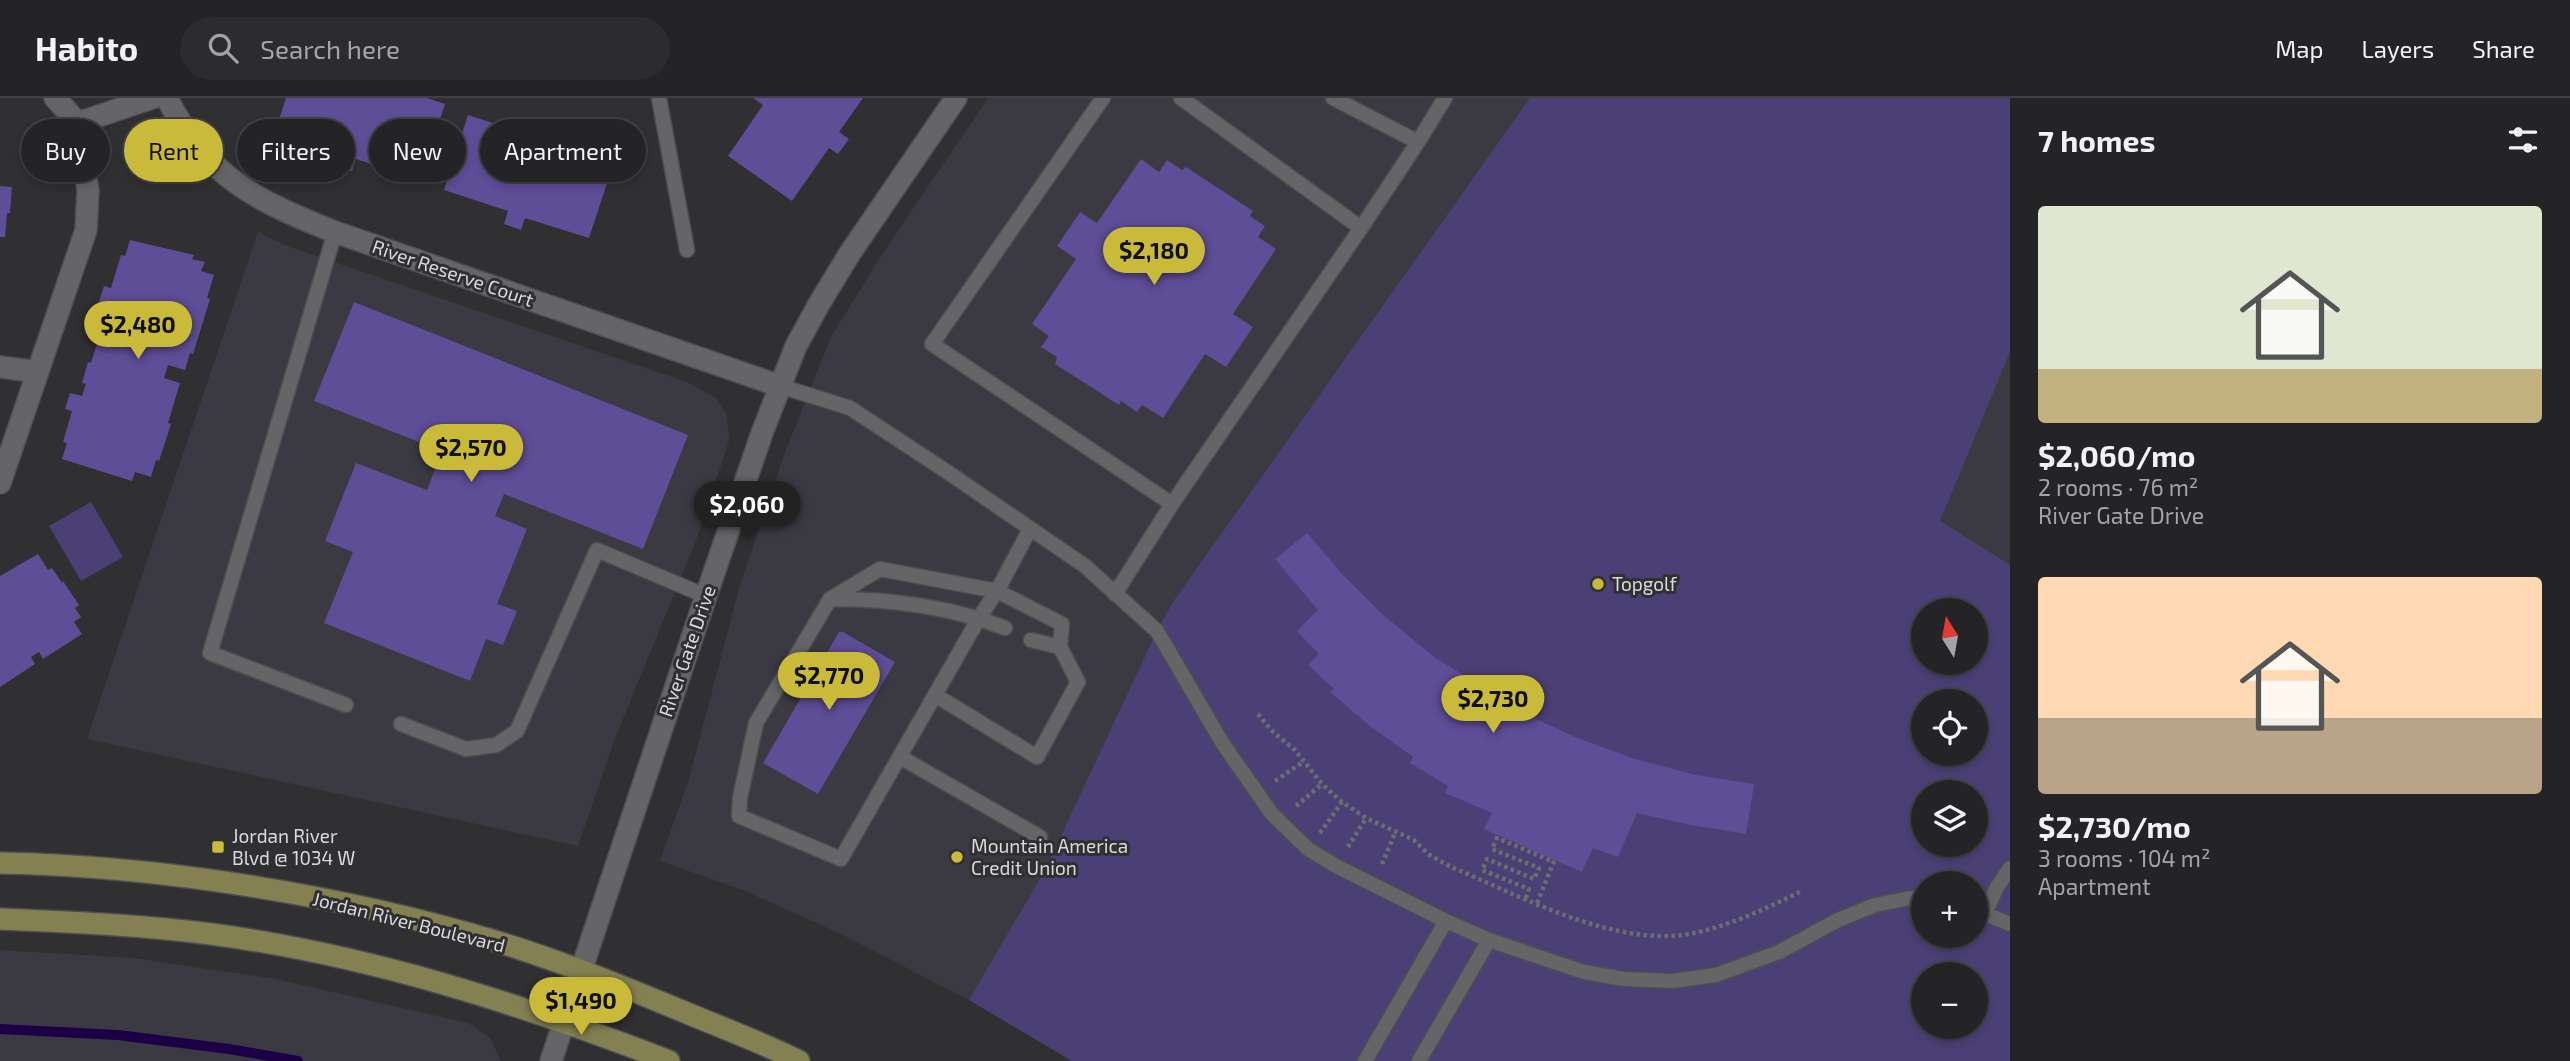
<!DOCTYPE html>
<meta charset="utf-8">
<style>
:root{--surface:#242426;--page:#2c2c2e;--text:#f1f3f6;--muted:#a3a4a7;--line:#414143;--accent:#caba3a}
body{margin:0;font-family:"Exo 2",sans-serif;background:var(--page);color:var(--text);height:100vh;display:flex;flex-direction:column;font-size:26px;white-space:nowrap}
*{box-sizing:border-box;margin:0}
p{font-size:23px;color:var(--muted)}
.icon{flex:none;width:38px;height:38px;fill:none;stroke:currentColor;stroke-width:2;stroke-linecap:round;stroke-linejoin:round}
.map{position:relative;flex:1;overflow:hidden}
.sheet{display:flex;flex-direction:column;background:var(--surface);width:560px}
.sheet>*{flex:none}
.hud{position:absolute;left:21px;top:21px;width:665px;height:63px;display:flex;gap:14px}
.needle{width:46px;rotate:349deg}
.tools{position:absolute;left:1911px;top:500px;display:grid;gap:14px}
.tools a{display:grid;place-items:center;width:77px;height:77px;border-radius:50%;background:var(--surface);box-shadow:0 4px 10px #0003,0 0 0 2px var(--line);font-size:35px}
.price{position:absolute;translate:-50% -60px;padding:0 16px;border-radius:24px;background:var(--accent);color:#111;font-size:23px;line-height:46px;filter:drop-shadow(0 2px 4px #0008)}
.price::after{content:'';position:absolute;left:50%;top:42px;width:21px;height:16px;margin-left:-10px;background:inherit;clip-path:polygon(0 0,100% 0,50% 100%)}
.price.selected{background:#222;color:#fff}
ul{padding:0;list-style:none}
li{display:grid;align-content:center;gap:14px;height:371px;padding:0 28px}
li span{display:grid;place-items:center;height:217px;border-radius:7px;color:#555}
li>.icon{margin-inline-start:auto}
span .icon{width:126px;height:126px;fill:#fffc;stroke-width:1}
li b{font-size:30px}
h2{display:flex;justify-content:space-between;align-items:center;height:84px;padding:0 28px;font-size:30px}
.chip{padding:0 24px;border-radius:32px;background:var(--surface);box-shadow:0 4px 10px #0003,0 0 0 2px var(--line);font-size:24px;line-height:63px}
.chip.selected{background:var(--accent);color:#111}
header{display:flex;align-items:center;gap:42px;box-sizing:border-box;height:98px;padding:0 35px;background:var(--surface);border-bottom:2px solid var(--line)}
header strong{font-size:33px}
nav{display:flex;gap:38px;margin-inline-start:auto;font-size:24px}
.search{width:490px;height:63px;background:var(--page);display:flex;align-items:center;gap:18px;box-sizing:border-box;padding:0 24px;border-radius:38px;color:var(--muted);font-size:26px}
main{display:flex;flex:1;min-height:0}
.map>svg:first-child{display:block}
.built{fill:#3b3a42;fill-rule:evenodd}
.green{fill:#4b4075;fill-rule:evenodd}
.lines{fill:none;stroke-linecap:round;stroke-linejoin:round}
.stream{stroke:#1c0046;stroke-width:10}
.building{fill:#5e4d97}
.lane-casing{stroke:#4e4e50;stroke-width:17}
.street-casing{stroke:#4e4e50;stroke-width:24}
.secondary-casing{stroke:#4e4e50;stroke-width:24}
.primary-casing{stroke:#4e4e50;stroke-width:24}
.path{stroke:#6d6d70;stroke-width:4.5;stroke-dasharray:3.5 3.5;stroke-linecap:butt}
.lane{stroke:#656467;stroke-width:14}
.street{stroke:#656467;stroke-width:21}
.secondary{stroke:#656467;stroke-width:21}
.primary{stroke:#858052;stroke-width:21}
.poi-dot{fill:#caba3a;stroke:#303033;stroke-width:2.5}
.labels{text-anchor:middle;stroke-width:6;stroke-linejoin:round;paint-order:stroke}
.street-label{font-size:19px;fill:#dadadc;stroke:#303033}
.poi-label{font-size:19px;fill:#dadadc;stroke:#303033;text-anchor:start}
</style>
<header>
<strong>Habito</strong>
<div class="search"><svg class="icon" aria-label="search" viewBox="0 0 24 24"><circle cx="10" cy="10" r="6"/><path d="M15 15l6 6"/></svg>Search here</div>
<nav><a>Map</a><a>Layers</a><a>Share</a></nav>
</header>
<main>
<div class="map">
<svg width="2010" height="963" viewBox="0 0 2010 963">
<rect width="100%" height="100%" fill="#303033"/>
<path class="built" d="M988 0H2010V963H1072L969 902 841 836 743 792 660 763 689 681 740 487 784 357 831 239 881 158ZM1923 513H1976V565H1923ZM1923 604H1976V656H1923ZM1923 695H1976V747H1923ZM1923 786H1976V838H1923ZM1923 877H1976V929H1923Z
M258 134 287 148 687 284 716 300 727 317 729 343 695 445 614 643 578 748 87 641Z
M0 852 133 860 276 881 468 925 490 940 501 963H0Z"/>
<path class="green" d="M1530 0H2010V254L1940 423 2010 467V963H1072L969 902 1044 774 1157 533 1173 504ZM1923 513H1976V565H1923ZM1923 604H1976V656H1923ZM1923 695H1976V747H1923ZM1923 786H1976V838H1923ZM1923 877H1976V929H1923Z
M91 404 123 459 81 483 49 428Z"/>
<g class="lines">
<path class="stream" d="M0 931 118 937 229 951 298 963"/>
</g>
<path class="building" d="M286 0H427L445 6 420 82 356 61 352 73 335 68 339 54 275 34Z
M753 0H863L839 34 849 41 838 56 829 50 792 103 728 58 763 7Z
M468 17 533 38 536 27 555 33 551 44 614 64 589 140 525 120 521 132 504 126 508 113 444 92Z
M1141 61 1159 74 1167 62 1182 72 1186 69 1253 113 1250 118 1265 128 1258 139 1276 151 1233 216 1253 229 1226 269 1205 256 1163 320 1142 307 1137 314 1121 303 1119 307 1055 266 1057 259 1041 249 1049 238 1032 226 1076 161 1057 148 1080 114 1097 125Z
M0 88 12 89 10 115H7L5 139H0Z
M130 142 194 157 192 161 205 164 201 173 214 177 207 200 210 201 193 256 190 255 185 272 168 267 164 280 180 285 168 325 171 326 159 363 156 362 151 379 135 374 132 383 62 361 67 345 63 344 72 313 65 311 70 295 82 298 86 286 82 285 88 264 91 265 99 239 97 238 103 217 107 218 110 208 99 204 104 188 111 190 121 157 125 158Z
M354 204 688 337 643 451 504 396 495 418 527 431 497 506 517 513 503 547 486 541 470 583 324 525 353 454 325 443 356 365 427 392 442 353 314 303Z
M1307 435 1343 477 1382 516 1434 559 1532 619 1575 639 1635 661 1696 677 1754 686 1746 736 1691 727 1637 715 1618 759 1593 750 1582 774 1484 731 1492 715 1445 695 1448 688 1410 665 1413 659 1370 628 1330 594 1334 591 1308 567 1319 556 1297 533 1318 512 1275 461Z
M38 456 48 472 52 470 62 485 63 483 79 507 75 510 81 519 74 524 82 536 43 561 39 554 31 559 35 566 0 589V478Z
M839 534H843L895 564 818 696 763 665Z"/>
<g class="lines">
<g class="lane-casing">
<path id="lane" d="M659 0 687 152
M1103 0 932 246 1172 406 1115 496
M1181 0 1361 130 1418 44 1333 0
M1418 44 1445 0
M335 134 210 555 346 607
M780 288 850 310 949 375 1085 468 1157 533 1223 646 1272 716 1308 751 1336 768 1446 823 1489 842 1584 874 1624 881 1672 883 1716 877 1779 854 1838 822 1875 807 1910 800H1923
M1172 406 1361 130
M832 501C889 501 951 509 1005 530
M1031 542 1060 549
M935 597 1037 659 1078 584 1060 549 1062 526 997 493 880 471 830 501 756 625 740 700 739 718 841 761 979 520 997 493 1030 431
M401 626 466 651 496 647 517 633 597 452 706 498
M900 659 1040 739
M1976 812 2010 826
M1985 815 1997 789 2010 770
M1365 963 1446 823
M1419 963 1489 842"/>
</g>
<g class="street-casing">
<path id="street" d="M55 0 78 25
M167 0C206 79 257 103 335 134L780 288
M78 25 152 0
M0 269 38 274
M0 385 86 132 88 92 78 25"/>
</g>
<g class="secondary-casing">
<path id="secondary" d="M551 963 706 498 762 335 796 248 819 206 850 155 956 0"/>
</g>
<g class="primary-casing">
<path id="primary" d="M0 765C160 768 341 797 495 843 561 863 624 889 687 915 725 931 763 945 799 963
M0 821C71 824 141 827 211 836 369 857 521 906 669 963"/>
</g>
<path class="path" d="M1258 616 1271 632 1295 652 1322 686 1342 704 1366 720 1414 742 1428 756 1449 768C1516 796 1598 841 1672 838 1713 836 1765 811 1802 793
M1275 683 1303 664
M1296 708 1322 686
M1320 735 1342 704
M1348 749 1366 720
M1382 766 1395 735
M1526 800 1529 791 1482 772 1487 761 1534 781 1539 770 1492 751 1497 740 1554 764
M1537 805 1554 763"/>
<use href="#lane" class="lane"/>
<use href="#street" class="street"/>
<use href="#secondary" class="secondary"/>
<use href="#primary" class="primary"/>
</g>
<g class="poi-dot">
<circle cx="1598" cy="486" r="7"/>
<rect x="211" y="742" width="14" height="14" rx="3.5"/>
<circle cx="957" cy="759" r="7"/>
</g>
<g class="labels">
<g class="street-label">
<text transform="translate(453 175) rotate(19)" y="7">River Reserve Court</text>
<text transform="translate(687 553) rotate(-71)" y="7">River Gate Drive</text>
<text transform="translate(409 824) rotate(14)" y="7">Jordan River Boulevard</text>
</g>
<g class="poi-label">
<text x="1612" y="493">Topgolf</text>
<text x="232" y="745">Jordan River<tspan x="232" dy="22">Blvd @ 1034 W</tspan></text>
<text x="971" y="755">Mountain America<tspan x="971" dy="22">Credit Union</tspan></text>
</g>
</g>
</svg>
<div class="tools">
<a><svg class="needle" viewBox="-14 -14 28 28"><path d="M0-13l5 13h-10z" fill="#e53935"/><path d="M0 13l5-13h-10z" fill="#a3a4a7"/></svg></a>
<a><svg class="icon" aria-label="locate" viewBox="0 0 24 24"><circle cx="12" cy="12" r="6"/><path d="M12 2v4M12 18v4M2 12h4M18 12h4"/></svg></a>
<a><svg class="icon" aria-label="layers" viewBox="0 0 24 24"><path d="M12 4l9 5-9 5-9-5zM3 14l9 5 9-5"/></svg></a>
<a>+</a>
<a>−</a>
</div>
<b class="price" style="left:1154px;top:189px">$2,180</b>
<b class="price" style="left:138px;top:263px">$2,480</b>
<b class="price" style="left:471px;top:386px">$2,570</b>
<b class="price selected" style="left:747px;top:443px">$2,060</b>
<b class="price" style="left:829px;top:614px">$2,770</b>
<b class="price" style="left:1493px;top:637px">$2,730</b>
<b class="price" style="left:581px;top:939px">$1,490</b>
<div class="hud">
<a class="chip">Buy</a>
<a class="chip selected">Rent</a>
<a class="chip">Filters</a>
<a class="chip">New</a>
<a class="chip">Apartment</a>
</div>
</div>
<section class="sheet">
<h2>7 homes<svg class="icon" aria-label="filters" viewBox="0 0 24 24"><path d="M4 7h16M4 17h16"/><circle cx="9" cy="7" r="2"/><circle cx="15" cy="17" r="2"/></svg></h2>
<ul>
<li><span style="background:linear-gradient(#dfe7d0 75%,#c2b280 0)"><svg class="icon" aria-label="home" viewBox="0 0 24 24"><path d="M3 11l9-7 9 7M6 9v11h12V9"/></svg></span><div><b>$2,060/mo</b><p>2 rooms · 76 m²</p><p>River Gate Drive</p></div></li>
<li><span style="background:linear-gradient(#ffd9b3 65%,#b9a48a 0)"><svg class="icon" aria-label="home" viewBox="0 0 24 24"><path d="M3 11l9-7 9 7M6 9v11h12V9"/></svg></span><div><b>$2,730/mo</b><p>3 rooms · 104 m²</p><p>Apartment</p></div></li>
</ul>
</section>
</main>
